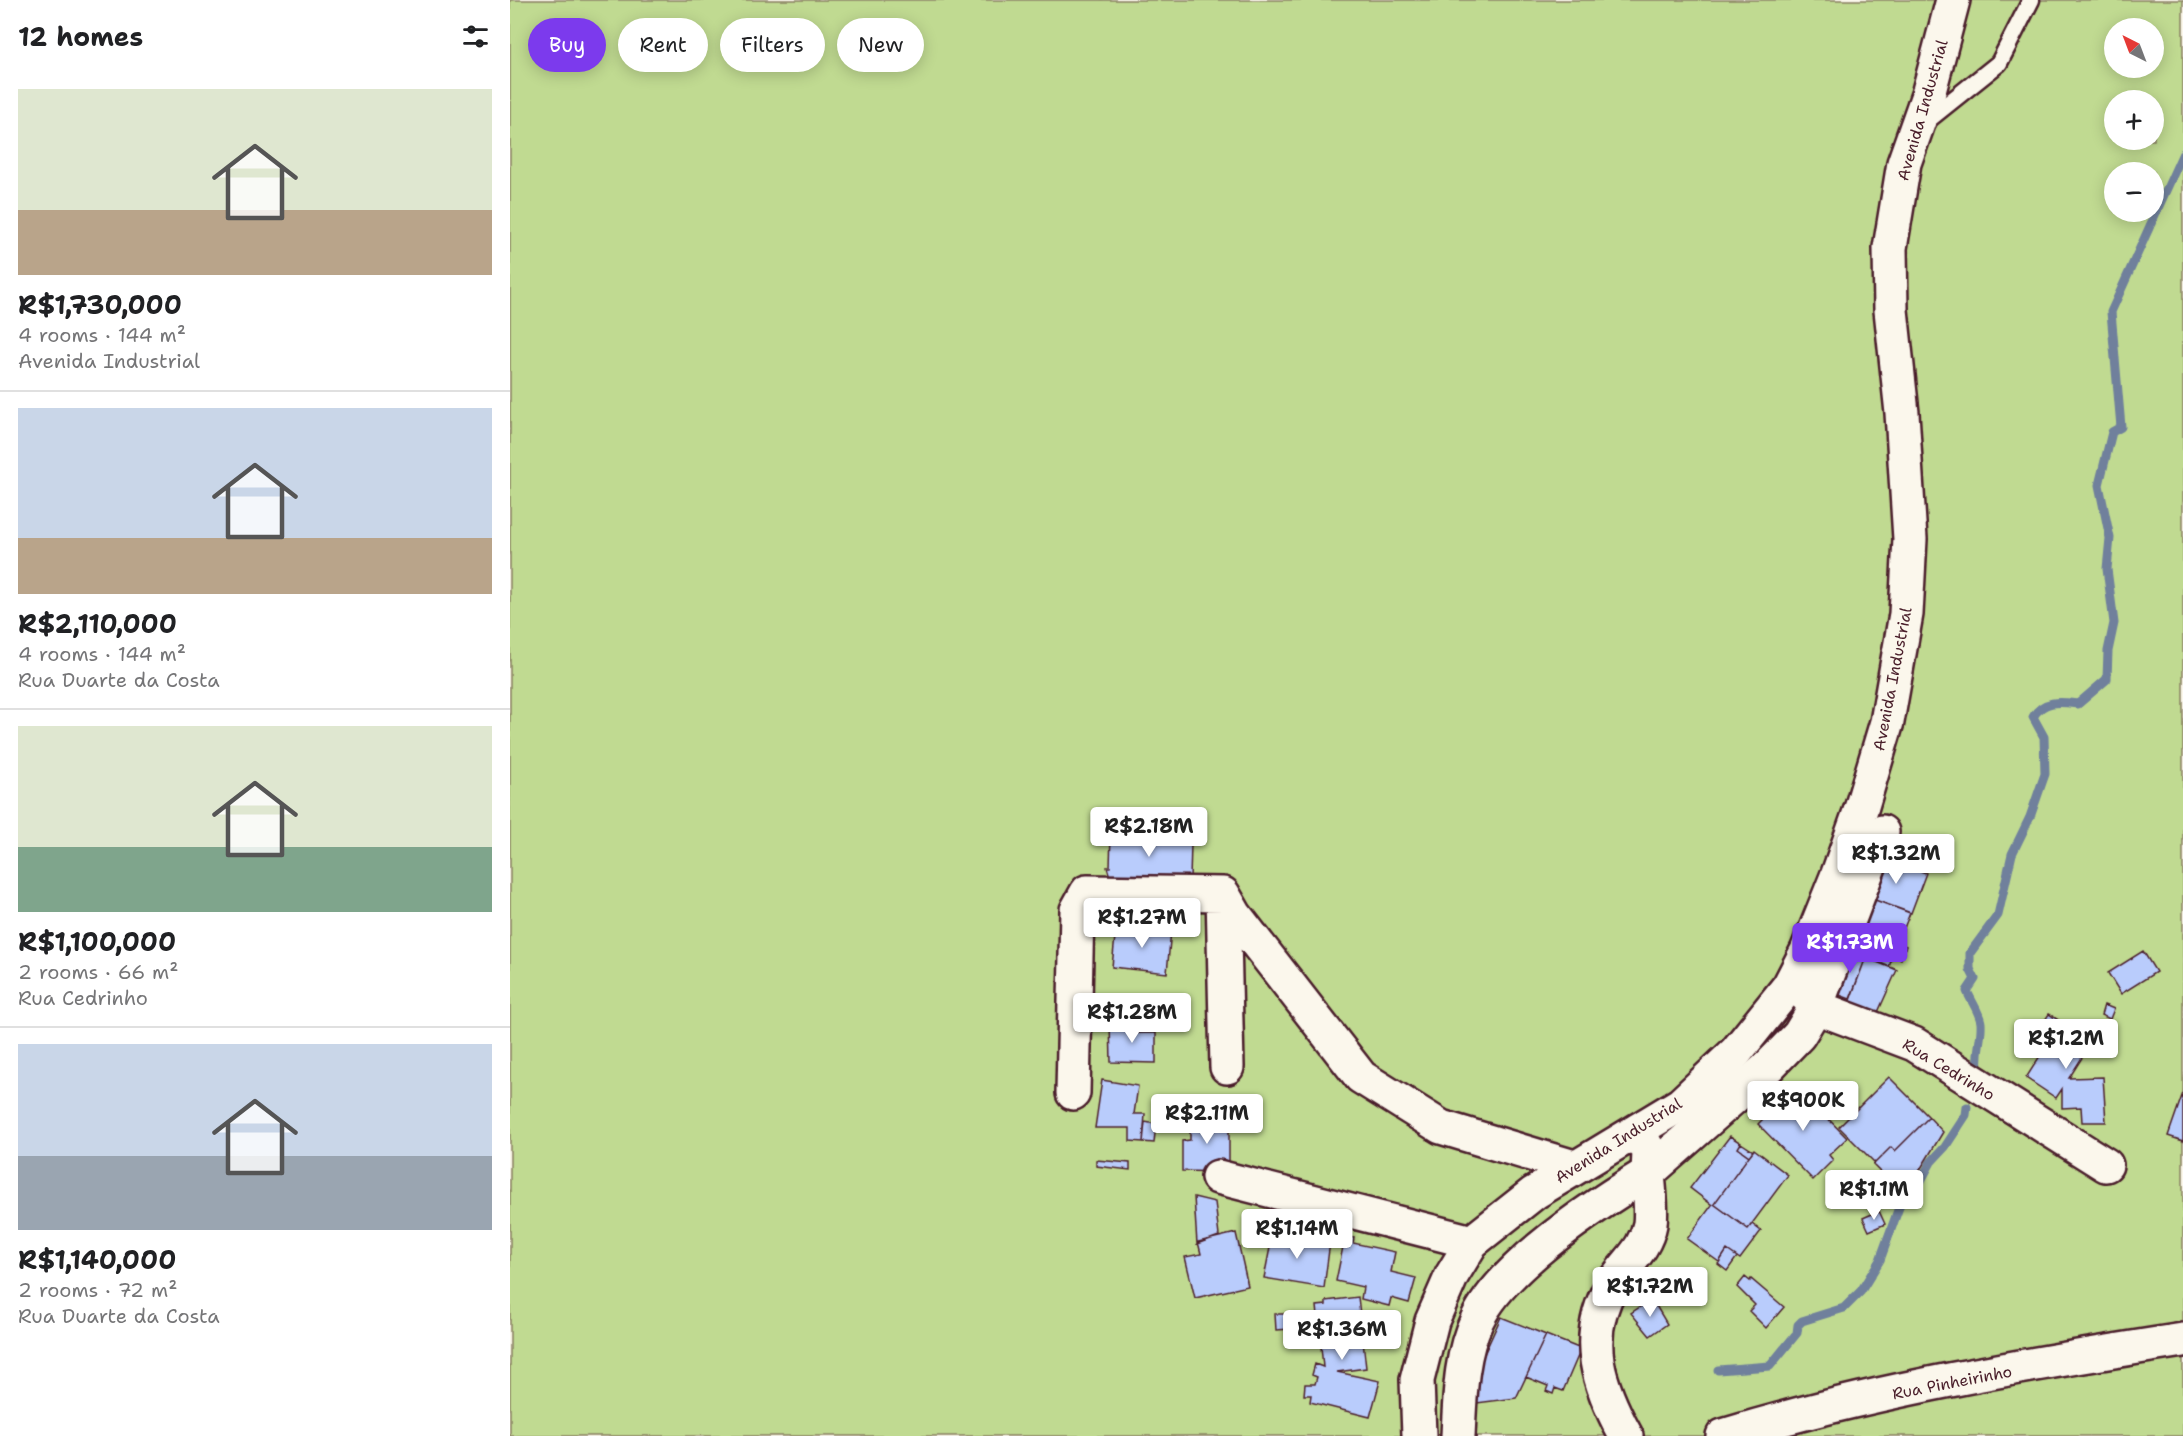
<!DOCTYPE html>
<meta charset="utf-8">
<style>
:root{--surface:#fff;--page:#f2f2f2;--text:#202124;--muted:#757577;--line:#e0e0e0;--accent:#7c3aed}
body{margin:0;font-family:"Shantell Sans",sans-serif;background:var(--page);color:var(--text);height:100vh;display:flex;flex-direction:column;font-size:22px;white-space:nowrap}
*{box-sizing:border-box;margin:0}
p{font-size:20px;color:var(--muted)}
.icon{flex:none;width:33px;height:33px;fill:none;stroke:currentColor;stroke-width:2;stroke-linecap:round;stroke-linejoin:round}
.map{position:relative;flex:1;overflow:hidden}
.sheet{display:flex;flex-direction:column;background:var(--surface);width:510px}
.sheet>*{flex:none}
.hud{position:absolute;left:18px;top:18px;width:570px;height:54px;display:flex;gap:12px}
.needle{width:39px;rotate:318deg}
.buttons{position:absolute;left:1594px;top:18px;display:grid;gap:12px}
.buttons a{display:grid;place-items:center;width:60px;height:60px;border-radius:50%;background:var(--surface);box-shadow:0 3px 15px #0003;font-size:30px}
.price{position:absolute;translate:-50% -51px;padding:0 14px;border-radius:6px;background:#fff;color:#222;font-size:20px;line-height:39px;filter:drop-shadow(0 2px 3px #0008)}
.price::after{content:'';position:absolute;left:50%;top:36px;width:18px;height:14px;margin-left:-9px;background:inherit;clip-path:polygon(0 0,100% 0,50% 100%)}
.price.active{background:var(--accent);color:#fff}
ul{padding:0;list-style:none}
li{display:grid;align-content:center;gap:12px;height:318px;padding:0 18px}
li+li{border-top:2px solid var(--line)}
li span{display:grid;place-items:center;height:186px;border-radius:0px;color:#555}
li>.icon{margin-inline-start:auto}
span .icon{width:108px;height:108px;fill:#fffc;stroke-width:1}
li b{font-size:26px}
h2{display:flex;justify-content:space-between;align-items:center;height:72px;padding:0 18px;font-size:26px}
.pill{padding:0 21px;border-radius:27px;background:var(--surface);box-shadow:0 3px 15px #0003;font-size:21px;line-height:54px}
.pill.active{background:var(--accent);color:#fff}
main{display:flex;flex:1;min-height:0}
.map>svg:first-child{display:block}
.green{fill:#c0da91;stroke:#857c5e;stroke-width:1.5;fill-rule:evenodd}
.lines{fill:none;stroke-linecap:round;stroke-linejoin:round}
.stream{stroke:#6f809c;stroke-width:9}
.building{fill:#b9ccfc;stroke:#4a1f2b;stroke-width:1.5}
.lane-casing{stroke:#4a1f2b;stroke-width:21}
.street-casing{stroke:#4a1f2b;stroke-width:38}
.secondary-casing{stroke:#4a1f2b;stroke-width:38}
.primary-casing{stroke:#4a1f2b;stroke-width:38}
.lane{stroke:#fbf7ec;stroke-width:16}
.street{stroke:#fbf7ec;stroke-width:33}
.secondary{stroke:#fbf7ec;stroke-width:33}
.primary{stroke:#fbf7ec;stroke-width:33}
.labels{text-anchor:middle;stroke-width:4.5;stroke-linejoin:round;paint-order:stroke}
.street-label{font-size:16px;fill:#4a1f2b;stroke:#fbf7ec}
</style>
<main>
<section class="sheet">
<h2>12 homes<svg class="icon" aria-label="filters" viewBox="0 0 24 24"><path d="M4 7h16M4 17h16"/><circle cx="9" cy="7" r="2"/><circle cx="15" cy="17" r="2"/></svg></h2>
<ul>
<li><span style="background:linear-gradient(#dfe7d0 65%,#b9a48a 0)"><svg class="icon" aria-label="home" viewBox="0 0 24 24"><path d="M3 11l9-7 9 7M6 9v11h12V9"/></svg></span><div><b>R$1,730,000</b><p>4 rooms · 144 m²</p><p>Avenida Industrial</p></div></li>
<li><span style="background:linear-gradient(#c9d6e8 70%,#b9a48a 0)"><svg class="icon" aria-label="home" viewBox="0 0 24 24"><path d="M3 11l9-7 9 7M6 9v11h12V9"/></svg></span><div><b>R$2,110,000</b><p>4 rooms · 144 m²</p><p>Rua Duarte da Costa</p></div></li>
<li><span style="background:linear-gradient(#dfe7d0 65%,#7fa58c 0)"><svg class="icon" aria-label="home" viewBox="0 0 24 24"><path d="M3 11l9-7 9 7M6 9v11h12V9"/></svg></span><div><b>R$1,100,000</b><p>2 rooms · 66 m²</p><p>Rua Cedrinho</p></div></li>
<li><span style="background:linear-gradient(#c9d6e8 60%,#9aa5b1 0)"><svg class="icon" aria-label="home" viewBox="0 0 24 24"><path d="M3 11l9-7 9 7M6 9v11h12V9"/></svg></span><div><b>R$1,140,000</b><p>2 rooms · 72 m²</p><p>Rua Duarte da Costa</p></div></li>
</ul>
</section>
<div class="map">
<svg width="1673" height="1436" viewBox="0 0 1673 1436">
<rect width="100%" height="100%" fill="#fbf7ec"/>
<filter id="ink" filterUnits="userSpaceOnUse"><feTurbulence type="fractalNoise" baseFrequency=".0167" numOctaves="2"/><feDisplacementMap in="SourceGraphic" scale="12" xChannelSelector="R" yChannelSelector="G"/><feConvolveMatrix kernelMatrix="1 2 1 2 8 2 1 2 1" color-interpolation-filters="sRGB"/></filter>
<g filter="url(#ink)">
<path class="green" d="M0 0H1673V1436H0ZM1605 28H1644V68H1605ZM1605 100H1644V140H1605ZM1605 172H1644V212H1605Z"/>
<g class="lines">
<path class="stream" d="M1468 1067C1466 1050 1472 1039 1471 1023 1470 1013 1461 1001 1457 991L1465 979 1460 969V953L1488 915 1502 854 1520 817 1535 774 1534 737 1523 717C1534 699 1551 702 1568 704L1597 679 1598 651 1604 623 1597 569 1600 538 1589 485 1602 432 1611 427 1601 312 1673 153
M1208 1370 1260 1366 1287 1333 1288 1325 1292 1321 1334 1308 1351 1291 1370 1260 1392 1199 1408 1186 1421 1162 1435 1147 1456 1115 1457 1107"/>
</g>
<path class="building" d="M601 834 663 838V843L681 844 680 879 600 877 597 867H600Z
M1372 857 1416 873 1401 913 1357 897Z
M1357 897 1400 913 1388 943 1396 946 1391 959 1383 955 1379 967 1337 950Z
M606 926 661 930 657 973 602 967Z
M1339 950 1356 957 1340 999 1324 993Z
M1633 951 1646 972 1611 994 1598 973Z
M1356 957 1387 970 1364 1021 1336 1011Z
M1594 1005 1604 1009 1600 1019 1591 1015Z
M1539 1014 1582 1042 1559 1078 1593 1077 1596 1122H1572L1571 1107 1552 1108V1089L1546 1098 1516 1078 1530 1056 1517 1047Z
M600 1022 625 1023V1033H646V1063L601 1062Z
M1379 1077 1419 1117 1385 1151 1381 1147 1365 1163 1329 1127Z
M592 1080 628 1086 624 1114H635L633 1142 620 1141V1128H585Z
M1286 1086 1337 1138 1319 1155 1323 1160 1303 1180 1248 1124Z
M1673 1093V1141L1658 1136Z
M691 1115H719V1172L672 1171V1141L680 1140V1120H691Z
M1419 1117 1433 1132 1394 1196 1363 1165 1381 1147 1385 1151Z
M635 1122 646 1124 644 1143 633 1142Z
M1220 1136 1231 1143 1228 1148 1239 1156 1204 1204 1238 1229 1242 1224 1251 1231 1230 1259 1217 1250 1209 1262 1177 1239 1202 1205 1180 1188Z
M1231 1143 1243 1151 1239 1156 1228 1148Z
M1244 1149 1278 1175 1238 1229 1204 1204Z
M586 1160 620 1163V1170L586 1166Z
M684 1197 705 1202 709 1236 687 1244Z
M1369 1211 1375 1224 1359 1231 1353 1218Z
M764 1227 770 1228 769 1234 820 1242 814 1288 754 1278Z
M726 1233 738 1286 685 1298 675 1257 691 1254 688 1242Z
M835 1237 844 1238 843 1243 885 1252 881 1272 906 1278 899 1303 881 1298 879 1306 851 1299 853 1287 826 1281Z
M1217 1250 1227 1257 1217 1271 1208 1264Z
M1235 1277 1240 1281 1241 1279 1274 1307 1256 1328 1239 1311 1245 1305 1227 1287Z
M848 1297 856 1368 827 1372 870 1381 860 1417 800 1402 801 1395H794L795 1384H805L807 1377 802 1375 805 1364 813 1367 807 1306 816 1305V1301Z
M1142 1299 1157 1324 1140 1336 1121 1313Z
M765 1314H782L781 1329 766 1330Z
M991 1317 1036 1335 1006 1398 959 1404 960 1385Z
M1036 1335 1071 1349 1053 1391 1045 1388 1043 1394 1036 1391 1038 1386 1016 1377Z"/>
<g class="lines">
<g class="lane-casing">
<path id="lane" d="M1414 123 1489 63 1521 0"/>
</g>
<g class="street-casing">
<path id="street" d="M713 894 717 1067
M1293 992 1306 1007 1404 1044 1596 1165
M563 1093 567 910 577 892 713 894 725 915 851 1077 931 1127 1064 1167
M708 1177 962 1242
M1116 1436C1089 1387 1071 1338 1102 1285 1115 1263 1135 1251 1140 1224 1142 1208 1139 1189 1138 1173L1256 1069 1289 1035 1306 1007 1372 832
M1213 1436C1362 1390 1519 1364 1673 1340"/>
</g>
<g class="secondary-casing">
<path id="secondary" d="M948 1436C950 1397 950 1356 967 1320 992 1266 1087 1204 1138 1173"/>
</g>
<g class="primary-casing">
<path id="primary" d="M1128 1130 1139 1152 1138 1173
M909 1436 907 1380 922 1321 942 1275 962 1242 1024 1193 1171 1104 1226 1052 1279 986 1297 951 1328 874 1352 806 1377 722 1396 614 1400 539 1392 413 1381 310 1380 248 1394 163 1418 95 1443 0"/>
</g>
<use href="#lane" class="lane"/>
<use href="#street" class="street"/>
<use href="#secondary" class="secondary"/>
<use href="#primary" class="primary"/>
</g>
</g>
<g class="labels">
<g class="street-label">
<text transform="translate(1412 110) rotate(-74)" y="6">Avenida Industrial</text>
<text transform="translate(1382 679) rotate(-79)" y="6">Avenida Industrial</text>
<text transform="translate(1439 1069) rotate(31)" y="6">Rua Cedrinho</text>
<text transform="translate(1108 1140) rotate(-32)" y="6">Avenida Industrial</text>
<text transform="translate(1442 1382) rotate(-11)" y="6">Rua Pinheirinho</text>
</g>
</g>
</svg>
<div class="buttons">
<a><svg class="needle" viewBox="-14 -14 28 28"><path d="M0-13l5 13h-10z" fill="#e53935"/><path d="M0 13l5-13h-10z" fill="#757577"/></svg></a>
<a>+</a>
<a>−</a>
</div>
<b class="price" style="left:639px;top:858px">R$2.18M</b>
<b class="price" style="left:1386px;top:885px">R$1.32M</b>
<b class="price" style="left:632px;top:949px">R$1.27M</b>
<b class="price active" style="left:1340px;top:974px">R$1.73M</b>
<b class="price" style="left:622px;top:1044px">R$1.28M</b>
<b class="price" style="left:1556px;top:1070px">R$1.2M</b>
<b class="price" style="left:1293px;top:1132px">R$900K</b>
<b class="price" style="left:697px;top:1145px">R$2.11M</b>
<b class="price" style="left:1364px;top:1221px">R$1.1M</b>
<b class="price" style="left:787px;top:1260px">R$1.14M</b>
<b class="price" style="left:1140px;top:1318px">R$1.72M</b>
<b class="price" style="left:832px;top:1361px">R$1.36M</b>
<div class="hud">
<a class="pill active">Buy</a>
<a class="pill">Rent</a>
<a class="pill">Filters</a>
<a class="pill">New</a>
</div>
</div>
</main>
